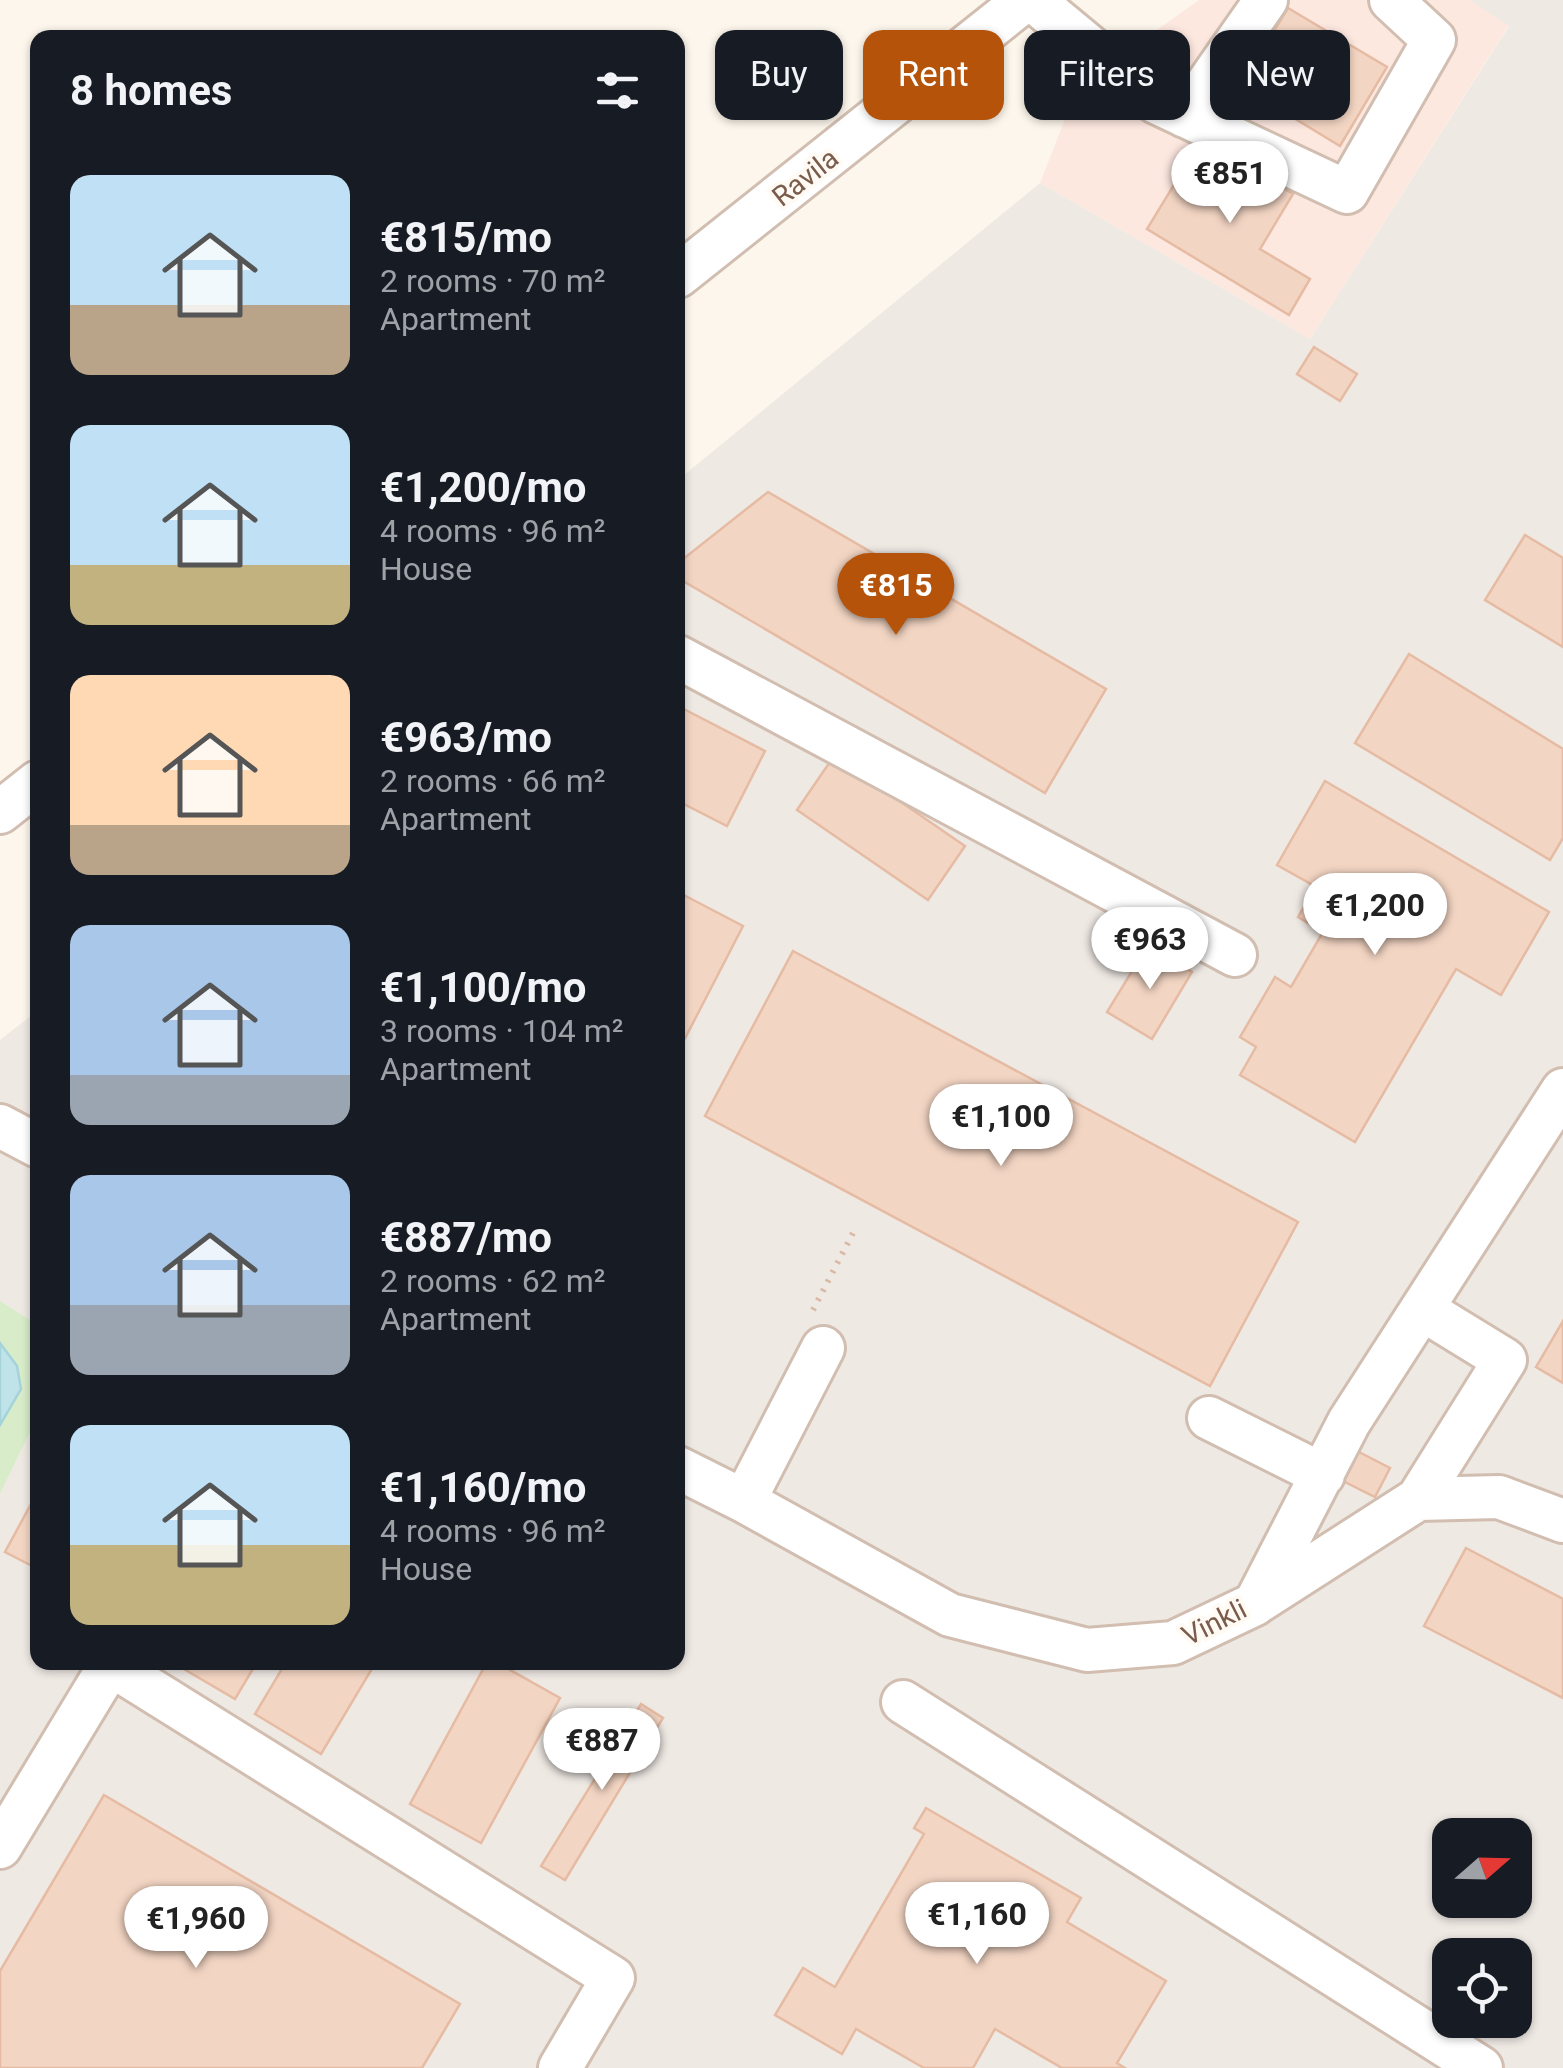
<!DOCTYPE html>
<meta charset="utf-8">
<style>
:root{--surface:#171b24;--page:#242831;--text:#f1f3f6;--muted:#9ea1a6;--accent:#b45309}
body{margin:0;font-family:Roboto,sans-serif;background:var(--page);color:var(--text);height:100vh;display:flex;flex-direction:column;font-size:38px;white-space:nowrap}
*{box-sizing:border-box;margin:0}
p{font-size:32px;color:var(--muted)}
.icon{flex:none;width:55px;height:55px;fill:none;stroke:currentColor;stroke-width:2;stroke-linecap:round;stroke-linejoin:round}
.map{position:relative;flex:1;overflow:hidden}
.side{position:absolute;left:30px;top:30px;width:655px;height:1640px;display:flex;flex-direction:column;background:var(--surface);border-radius:20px;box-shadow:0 2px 8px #0004}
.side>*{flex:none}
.hud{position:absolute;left:715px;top:30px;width:698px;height:90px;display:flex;gap:20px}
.needle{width:65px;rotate:70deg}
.controls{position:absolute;left:1432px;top:1818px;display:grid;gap:20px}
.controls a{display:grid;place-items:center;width:100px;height:100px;border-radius:20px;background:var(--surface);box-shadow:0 2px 8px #0004;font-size:50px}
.price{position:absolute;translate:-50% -85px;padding:0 22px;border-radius:35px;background:#fff;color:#222;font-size:32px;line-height:65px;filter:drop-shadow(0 2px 5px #0008)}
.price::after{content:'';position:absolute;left:50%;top:60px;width:30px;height:22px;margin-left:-15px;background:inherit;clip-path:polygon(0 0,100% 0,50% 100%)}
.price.current{background:var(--accent);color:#fff}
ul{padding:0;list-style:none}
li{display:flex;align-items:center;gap:30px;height:250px;padding:0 40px}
li span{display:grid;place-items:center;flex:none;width:280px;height:200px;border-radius:20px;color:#555}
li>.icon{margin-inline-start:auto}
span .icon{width:120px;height:120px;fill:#fffc;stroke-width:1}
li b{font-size:42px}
h2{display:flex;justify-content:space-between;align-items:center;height:120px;padding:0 40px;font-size:42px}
.pill{padding:0 35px;border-radius:20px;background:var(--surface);box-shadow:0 2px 8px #0004;font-size:35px;line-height:90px}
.pill.current{background:var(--accent);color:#fff}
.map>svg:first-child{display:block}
.commercial{fill:#fde8e0}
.industrial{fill:#efe9e4;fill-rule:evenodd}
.green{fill:#d8ecc9}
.water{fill:#bfe3e8;stroke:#a5d3da;stroke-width:2.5}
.building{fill:#f3d5c3;stroke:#e6bba3;stroke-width:2.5}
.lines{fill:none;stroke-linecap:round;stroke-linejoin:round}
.minor-casing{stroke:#d1beb0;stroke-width:48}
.path{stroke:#d9b8a5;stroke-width:6;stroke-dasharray:2.5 8;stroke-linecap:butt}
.minor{stroke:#fff;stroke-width:42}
.labels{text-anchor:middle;stroke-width:8;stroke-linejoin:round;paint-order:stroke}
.street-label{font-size:28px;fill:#7a5c4d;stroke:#fffaf3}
</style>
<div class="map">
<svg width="1563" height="2068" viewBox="0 0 1563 2068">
<rect width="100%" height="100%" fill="#fdf6ec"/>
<path class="commercial" d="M1199 0H1469L1509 25 1310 339 1040 183 1078 86Z"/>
<path class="industrial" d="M1469 0H1563V2068H0V1494L37 1418 38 1662H678V480L1040 183 1310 339 1509 26ZM1450 1835H1515V1900H1450ZM1450 1955H1515V2020H1450Z
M37 1011V1325L0 1301V1040Z"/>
<path class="green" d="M0 1301 38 1325 37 1418 0 1494Z"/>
<path class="water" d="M0 1343 17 1366 21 1389 0 1425Z"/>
<path class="building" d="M1288 8 1387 67 1340 146 1241 86Z
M1220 150 1293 194 1260 249 1310 279 1289 315 1147 229 1189 160Z
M1314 347 1357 374 1340 401 1297 374Z
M768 492 1106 689 1045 793 678 578V563Z
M1525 535 1563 558V647L1485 600Z
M1409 654 1563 749V838L1550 860 1355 743Z
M678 706 765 751 727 826 678 801Z
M834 756 965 846 928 900 797 810Z
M1325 781 1549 912 1501 995 1456 969 1355 1142 1240 1075 1256 1047 1240 1037 1275 977 1291 987 1323 932 1298 917 1316 887 1277 865Z
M678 892 743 926 678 1052Z
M1148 945 1192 972 1152 1039 1107 1012Z
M793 951 1298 1222 1210 1386 705 1116Z
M1563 1321V1383L1536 1367Z
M1357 1451 1390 1468 1375 1497 1341 1480Z
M38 1491V1569L5 1552Z
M1466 1548 1563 1599V1698L1424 1626Z
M172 1662H257L235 1699Z
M286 1662H376L321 1754 255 1714Z
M487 1662H496L560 1698 481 1843 410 1804Z
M641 1704 663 1718 565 1880 541 1866Z
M104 1795 460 2004 422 2068H0V1971Z
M926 1808 1081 1898 1067 1922 1166 1981 1117 2063 1125 2068H1062L995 2029 973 2068H924L856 2029 842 2054 775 2015 803 1968 835 1987 924 1834 914 1828Z"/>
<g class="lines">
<g class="minor-casing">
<path id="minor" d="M1033 0 1156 102 1347 192 1434 40 1391 0
M1185 116 1266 0
M678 276 1025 0
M678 657 1235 955
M0 812 38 782
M0 1126 38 1146
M1209 1418 1323 1475
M678 1468 744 1501 950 1615 1087 1650 1173 1643 1255 1604 1349 1422 1563 1090
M1418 1499 1499 1497 1563 1521
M744 1501 823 1348
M1259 1601 1418 1499 1505 1360 1422 1309
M111 1665 613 1978 560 2068
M903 1702 1481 2068
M0 1847 112 1662"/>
</g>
<path class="path" d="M813 1310 854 1231"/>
<use href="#minor" class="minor"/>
</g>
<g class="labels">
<g class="street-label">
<text transform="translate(805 177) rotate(-38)" y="10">Ravila</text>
<text transform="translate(1214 1622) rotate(-27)" y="10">Vinkli</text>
</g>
</g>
</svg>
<div class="controls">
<a><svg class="needle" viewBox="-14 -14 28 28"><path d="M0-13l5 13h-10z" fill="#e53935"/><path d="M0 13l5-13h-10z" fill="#9ea1a6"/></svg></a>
<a><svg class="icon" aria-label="locate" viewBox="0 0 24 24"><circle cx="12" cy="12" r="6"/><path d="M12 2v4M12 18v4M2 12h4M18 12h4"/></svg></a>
</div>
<b class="price" style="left:1230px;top:226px">€851</b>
<b class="price current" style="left:896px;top:638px">€815</b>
<b class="price" style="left:1375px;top:958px">€1,200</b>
<b class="price" style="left:1150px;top:992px">€963</b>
<b class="price" style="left:1001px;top:1169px">€1,100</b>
<b class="price" style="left:602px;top:1793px">€887</b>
<b class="price" style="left:977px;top:1967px">€1,160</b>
<b class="price" style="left:196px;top:1971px">€1,960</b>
<div class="hud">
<a class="pill">Buy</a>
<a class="pill current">Rent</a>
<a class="pill">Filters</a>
<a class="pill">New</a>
</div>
<section class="side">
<h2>8 homes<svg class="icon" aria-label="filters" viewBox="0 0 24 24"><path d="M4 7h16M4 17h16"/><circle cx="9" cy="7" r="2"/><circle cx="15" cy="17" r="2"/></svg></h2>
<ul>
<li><span style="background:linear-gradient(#bfe0f5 65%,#b9a48a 0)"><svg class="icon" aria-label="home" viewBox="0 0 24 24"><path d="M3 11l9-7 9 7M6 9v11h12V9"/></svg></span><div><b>€815/mo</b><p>2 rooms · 70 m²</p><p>Apartment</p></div></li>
<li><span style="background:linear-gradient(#bfe0f5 70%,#c2b280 0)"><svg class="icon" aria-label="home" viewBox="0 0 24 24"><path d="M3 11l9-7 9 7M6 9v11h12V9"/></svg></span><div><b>€1,200/mo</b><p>4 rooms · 96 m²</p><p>House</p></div></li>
<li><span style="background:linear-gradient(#ffd9b3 75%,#b9a48a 0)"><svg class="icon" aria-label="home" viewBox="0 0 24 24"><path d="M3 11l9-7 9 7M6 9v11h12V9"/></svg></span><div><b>€963/mo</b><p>2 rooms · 66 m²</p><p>Apartment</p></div></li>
<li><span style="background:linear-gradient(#a9c7e8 75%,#9aa5b1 0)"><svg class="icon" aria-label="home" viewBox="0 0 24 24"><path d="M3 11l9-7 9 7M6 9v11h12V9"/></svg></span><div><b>€1,100/mo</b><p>3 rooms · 104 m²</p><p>Apartment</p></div></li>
<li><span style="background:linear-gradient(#a9c7e8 65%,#9aa5b1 0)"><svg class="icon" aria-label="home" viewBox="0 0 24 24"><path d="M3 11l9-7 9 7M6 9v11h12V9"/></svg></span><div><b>€887/mo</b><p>2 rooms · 62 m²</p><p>Apartment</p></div></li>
<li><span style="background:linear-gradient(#bfe0f5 60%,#c2b280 0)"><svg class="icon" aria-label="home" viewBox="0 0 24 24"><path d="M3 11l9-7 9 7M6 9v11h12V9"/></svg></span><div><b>€1,160/mo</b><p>4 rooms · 96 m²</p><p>House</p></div></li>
</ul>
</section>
</div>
